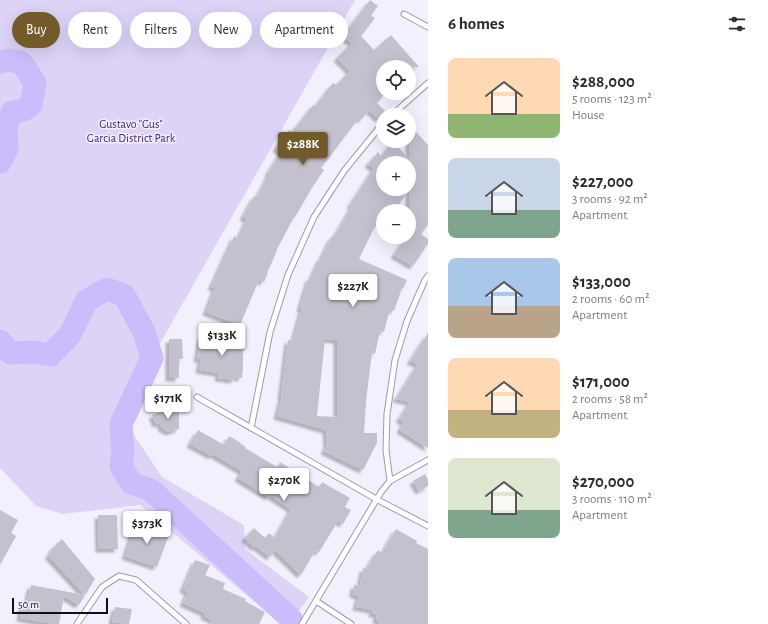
<!DOCTYPE html>
<meta charset="utf-8">
<style>
:root{--surface:#fff;--page:#f7f7f7;--text:#2b2b33;--muted:#7c7c81;--accent:#735a2b}
body{margin:0;font-family:"Alegreya Sans",sans-serif;background:var(--page);color:var(--text);height:100vh;display:flex;flex-direction:column;font-size:15px;white-space:nowrap}
*{box-sizing:border-box;margin:0}
p{font-size:13px;color:var(--muted)}
.icon{flex:none;width:22px;height:22px;fill:none;stroke:currentColor;stroke-width:2;stroke-linecap:round;stroke-linejoin:round}
.map{position:relative;flex:1;overflow:hidden}
.sheet{display:flex;flex-direction:column;background:var(--surface);width:340px}
.sheet>*{flex:none}
.top-card{position:absolute;left:12px;top:12px;width:356px;height:36px;display:flex;gap:8px}
.fabs{position:absolute;left:376px;top:60px;display:grid;gap:8px}
.fabs a{display:grid;place-items:center;width:40px;height:40px;border-radius:50%;background:var(--surface);box-shadow:0 4px 16px #0002;font-size:20px}
.scale{position:absolute;left:12px;bottom:10px;width:96px;box-sizing:border-box;padding-left:4px;border:2px solid #100f13;border-top:0;font-size:11px;line-height:14px;white-space:nowrap;color:#100f13;-webkit-text-stroke:3px #f3f0fe;paint-order:stroke}
.price{position:absolute;translate:-50% -34px;padding:0 9px;border-radius:4px;background:#fff;color:#222;font-size:13px;line-height:26px;filter:drop-shadow(0 1px 2px #0008)}
.price::after{content:'';position:absolute;left:50%;top:24px;width:12px;height:9px;margin-left:-6px;background:inherit;clip-path:polygon(0 0,100% 0,50% 100%)}
.price.selected{background:var(--accent);color:#fff}
ul{padding:0;list-style:none}
li{display:flex;align-items:center;gap:12px;height:100px;padding:0 20px}
li span{display:grid;place-items:center;flex:none;width:112px;height:80px;border-radius:8px;color:#555}
li>.icon{margin-inline-start:auto}
span .icon{width:48px;height:48px;fill:#fffc;stroke-width:1}
li b{font-size:17px}
h2{display:flex;justify-content:space-between;align-items:center;height:48px;padding:0 20px;font-size:17px}
.pill{padding:0 14px;border-radius:18px;background:var(--surface);box-shadow:0 4px 16px #0002;font-size:14px;line-height:36px}
.pill.selected{background:var(--accent);color:#fff}
main{display:flex;flex:1;min-height:0}
.map>svg:first-child{display:block}
.green{fill:#dcd3f7}
.lines{fill:none;stroke-linecap:round;stroke-linejoin:round}
.river{stroke:#cdbcfc;stroke-width:23}
.building{fill:#c4c1ce;fill-rule:evenodd;filter:url(#shadow)}
.service-casing{stroke:#9e9ba8;stroke-width:7}
.service{stroke:#fff;stroke-width:5}
.labels{text-anchor:middle;stroke-width:3;stroke-linejoin:round;paint-order:stroke}
.park-label{font-size:12px;fill:#46247c;stroke:#f3f0fe}
</style>
<main>
<div class="map">
<svg width="428" height="624" viewBox="0 0 428 624">
<defs>
<filter id="shadow"><feDropShadow dx="-3.5" dy="3.5" stdDeviation="1" flood-color="#0004"/></filter>
</defs>
<rect width="100%" height="100%" fill="#f3f0fe"/>
<path class="green" d="M0 0H355L120 414 162 477 244 525 245 549 309 597 290 624H281L140 505 63 514 36 506 0 468Z"/>
<g class="lines">
<path class="river" d="M0 62 10 60 22 63 35 83 31 105 24 110 12 112 6 127 7 149 0 162
M0 341 10 353 33 352 50 355 70 335 86 301 107 289 124 295 144 332 152 358 121 424 123 453 121 466 131 483 151 490 291 619"/>
</g>
<path class="building" d="M370 0 378 6 371 15 375 18 361 36 374 50 391 35 419 67H383V96L377 103 386 112 379 119 369 110 361 120 359 118 321 168 324 170 313 186 295 217H294L276 251H277L267 273H268L264 282 259 280 240 325 206 312 215 288 211 287 234 236 238 239 247 219 243 217 254 196 257 197 269 174 268 173 281 152 276 148 289 130 292 132 313 105 315 106 333 83 336 85 350 71 337 58 352 43 343 36Z
M409 124 428 145V225L421 234 428 239V244L413 266 394 255 406 237H409V190L395 210 389 205 385 211H383V215L372 232 359 259 407 280 403 289 402 288 394 311 390 309 384 332 380 331 375 354 372 353 366 401 364 433H377V443L363 470 324 451 327 445 326 430 277 416 282 397H281L288 340 293 341 302 309 300 308 309 278H311L320 258H321L332 236 334 237 352 206 350 205 374 168 368 164 378 152 381 156 393 141 409 159ZM383 163H409V189H383ZM325 339 337 340V417L317 416Z
M428 333V448L400 430 404 422 399 419 410 402 396 399 418 364 410 361Z
M201 336 245 343 243 352V368L242 378 235 377 234 380 218 378 219 373 199 370 201 359H197Z
M169 339H182L183 359H179V378H169Z
M175 407 176 413 179 412V429L169 432 162 428 160 423 156 424 152 415Z
M198 430 224 445 229 436 241 443V444L246 447 245 448 277 467 280 462 319 487 322 482 350 498 345 507 351 510 343 524 338 521 319 552 315 551 301 575 275 550 270 557 256 546 254 547 245 538 254 528 265 538 269 533 275 538 291 509 270 495 269 497 238 478 242 471 213 454 212 456 190 444Z
M425 474 428 480V486L419 491 413 481Z
M0 510 18 520 11 533 16 536 0 565Z
M98 515H117L118 549H99Z
M136 523 169 535 157 567 125 556Z
M396 529 417 541 416 543 428 549V624H378L379 621 376 620 377 614H372L373 610 356 607 359 596 353 594 354 585 360 586 363 568 366 569 378 550 382 553Z
M62 539 95 579 79 605 64 596 59 624H54L20 618 22 605H26L31 585 85 595 48 555 52 552 51 550Z
M195 560 210 565 205 575 225 583 223 589 246 599 245 601 265 612 259 624H210L213 620 204 616 205 613 183 603 188 592 183 589Z
M115 607 132 609 129 624 112 622Z"/>
<g class="lines">
<g class="service-casing">
<path id="service" d="M404 14 428 27
M392 115 428 83
M197 397 376 499 428 526
M251 428 270 332 288 275 314 217 344 171 383 123
M390 481 386 450 387 414 395 360 407 321 425 280 428 276
M316 601 351 624
M77 624 102 587 119 576 136 580 186 624
M302 624 381 492 390 481 428 460"/>
</g>
<use href="#service" class="service"/>
</g>
<g class="labels">
<g class="park-label">
<text x="131" y="128">Gustavo "Gus"<tspan x="131" dy="14">Garcia District Park</tspan></text>
</g>
</g>
</svg>
<div class="fabs">
<a><svg class="icon" aria-label="locate" viewBox="0 0 24 24"><circle cx="12" cy="12" r="6"/><path d="M12 2v4M12 18v4M2 12h4M18 12h4"/></svg></a>
<a><svg class="icon" aria-label="layers" viewBox="0 0 24 24"><path d="M12 4l9 5-9 5-9-5zM3 14l9 5 9-5"/></svg></a>
<a>+</a>
<a>−</a>
</div>
<div class="scale">50 m</div>
<b class="price selected" style="left:303px;top:166px">$288K</b>
<b class="price" style="left:353px;top:308px">$227K</b>
<b class="price" style="left:222px;top:357px">$133K</b>
<b class="price" style="left:168px;top:420px">$171K</b>
<b class="price" style="left:284px;top:502px">$270K</b>
<b class="price" style="left:147px;top:545px">$373K</b>
<div class="top-card">
<a class="pill selected">Buy</a>
<a class="pill">Rent</a>
<a class="pill">Filters</a>
<a class="pill">New</a>
<a class="pill">Apartment</a>
</div>
</div>
<section class="sheet">
<h2>6 homes<svg class="icon" aria-label="filters" viewBox="0 0 24 24"><path d="M4 7h16M4 17h16"/><circle cx="9" cy="7" r="2"/><circle cx="15" cy="17" r="2"/></svg></h2>
<ul>
<li><span style="background:linear-gradient(#ffd9b3 70%,#8fb573 0)"><svg class="icon" aria-label="home" viewBox="0 0 24 24"><path d="M3 11l9-7 9 7M6 9v11h12V9"/></svg></span><div><b>$288,000</b><p>5 rooms · 123 m²</p><p>House</p></div></li>
<li><span style="background:linear-gradient(#c9d6e8 65%,#7fa58c 0)"><svg class="icon" aria-label="home" viewBox="0 0 24 24"><path d="M3 11l9-7 9 7M6 9v11h12V9"/></svg></span><div><b>$227,000</b><p>3 rooms · 92 m²</p><p>Apartment</p></div></li>
<li><span style="background:linear-gradient(#a9c7e8 60%,#b9a48a 0)"><svg class="icon" aria-label="home" viewBox="0 0 24 24"><path d="M3 11l9-7 9 7M6 9v11h12V9"/></svg></span><div><b>$133,000</b><p>2 rooms · 60 m²</p><p>Apartment</p></div></li>
<li><span style="background:linear-gradient(#ffd9b3 65%,#c2b280 0)"><svg class="icon" aria-label="home" viewBox="0 0 24 24"><path d="M3 11l9-7 9 7M6 9v11h12V9"/></svg></span><div><b>$171,000</b><p>2 rooms · 58 m²</p><p>Apartment</p></div></li>
<li><span style="background:linear-gradient(#dfe7d0 65%,#7fa58c 0)"><svg class="icon" aria-label="home" viewBox="0 0 24 24"><path d="M3 11l9-7 9 7M6 9v11h12V9"/></svg></span><div><b>$270,000</b><p>3 rooms · 110 m²</p><p>Apartment</p></div></li>
</ul>
</section>
</main>
